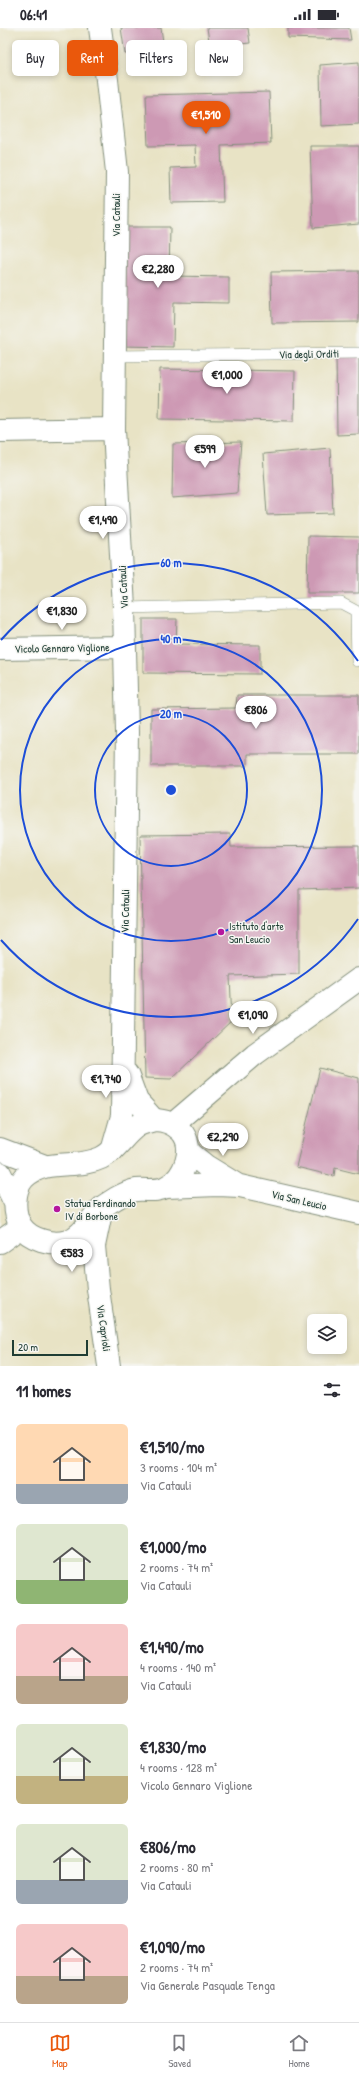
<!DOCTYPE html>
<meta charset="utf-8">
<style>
:root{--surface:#fff;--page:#f2f2f3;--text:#2b2b33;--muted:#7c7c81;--line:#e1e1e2;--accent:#ea580c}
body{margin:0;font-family:"Patrick Hand",sans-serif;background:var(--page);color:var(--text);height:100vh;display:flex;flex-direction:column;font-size:15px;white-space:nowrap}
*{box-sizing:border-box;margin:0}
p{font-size:13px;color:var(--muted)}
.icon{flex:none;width:22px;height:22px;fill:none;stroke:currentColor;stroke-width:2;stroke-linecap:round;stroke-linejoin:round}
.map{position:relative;height:1338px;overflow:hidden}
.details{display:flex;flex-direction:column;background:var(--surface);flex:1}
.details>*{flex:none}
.banner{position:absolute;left:12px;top:12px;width:335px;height:36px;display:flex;gap:8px}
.controls{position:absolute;left:307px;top:1286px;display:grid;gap:8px}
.controls a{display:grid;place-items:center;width:40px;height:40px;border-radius:6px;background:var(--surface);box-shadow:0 2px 6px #0003;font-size:20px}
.scale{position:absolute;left:12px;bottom:10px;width:76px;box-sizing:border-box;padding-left:4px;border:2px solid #1f3d34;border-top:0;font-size:11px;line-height:14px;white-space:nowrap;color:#1f3d34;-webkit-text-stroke:3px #f6f6f2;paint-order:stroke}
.price{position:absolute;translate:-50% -34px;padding:0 9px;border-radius:14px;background:#fff;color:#222;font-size:13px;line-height:26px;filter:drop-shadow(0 1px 2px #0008)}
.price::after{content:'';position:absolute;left:50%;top:24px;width:12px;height:9px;margin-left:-6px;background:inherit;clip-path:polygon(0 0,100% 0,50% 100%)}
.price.selected{background:var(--accent);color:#fff}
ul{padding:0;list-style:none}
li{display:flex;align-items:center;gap:12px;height:100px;padding:0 16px}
li span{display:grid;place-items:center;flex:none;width:112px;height:80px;border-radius:6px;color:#555}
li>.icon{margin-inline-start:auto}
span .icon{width:48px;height:48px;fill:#fffc;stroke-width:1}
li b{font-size:17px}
h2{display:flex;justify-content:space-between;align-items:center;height:48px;padding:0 16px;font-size:17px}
.tag{padding:0 14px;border-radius:6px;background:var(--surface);box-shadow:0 2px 6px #0003;font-size:14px;line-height:36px}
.tag.selected{background:var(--accent);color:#fff}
.status{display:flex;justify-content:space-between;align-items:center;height:28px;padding:0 20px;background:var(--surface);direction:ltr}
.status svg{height:11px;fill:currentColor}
.tabs{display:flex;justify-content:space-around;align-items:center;height:56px;border-top:1px solid var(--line);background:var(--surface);font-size:11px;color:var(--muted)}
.tabs a{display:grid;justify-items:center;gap:2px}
.tabs .selected{color:var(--accent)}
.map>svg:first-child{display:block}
.building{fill:#cd99b4}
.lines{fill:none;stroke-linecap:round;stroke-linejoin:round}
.service-casing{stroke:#84907c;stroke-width:12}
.minor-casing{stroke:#84907c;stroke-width:24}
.tertiary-casing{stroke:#84907c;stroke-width:24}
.service{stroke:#fff;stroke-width:11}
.minor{stroke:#fff;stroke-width:22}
.tertiary{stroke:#fff;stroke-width:22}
.ring{fill:none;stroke:#1d4ed8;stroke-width:2}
.poi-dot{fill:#b5179e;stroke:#f6f6f2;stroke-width:1.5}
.labels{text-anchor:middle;stroke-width:3;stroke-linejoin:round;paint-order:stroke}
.street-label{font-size:11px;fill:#1f3d34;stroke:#f6f6f2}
.poi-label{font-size:11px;fill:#1f3d34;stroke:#f6f6f2;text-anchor:start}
.centre{fill:#1d4ed8;stroke:#f6f6f2;stroke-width:2}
.ring-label{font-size:12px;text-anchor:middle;font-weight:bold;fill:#1d4ed8;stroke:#f6f6f2;stroke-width:3;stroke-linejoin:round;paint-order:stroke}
</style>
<div class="status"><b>06:41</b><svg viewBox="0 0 49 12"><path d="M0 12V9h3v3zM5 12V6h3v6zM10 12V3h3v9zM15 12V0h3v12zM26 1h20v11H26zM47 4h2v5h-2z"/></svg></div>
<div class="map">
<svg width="359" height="1338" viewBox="0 0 359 1338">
<rect width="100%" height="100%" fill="#f6f6f2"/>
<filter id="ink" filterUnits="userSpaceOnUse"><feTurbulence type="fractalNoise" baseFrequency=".025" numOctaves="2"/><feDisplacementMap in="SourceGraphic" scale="8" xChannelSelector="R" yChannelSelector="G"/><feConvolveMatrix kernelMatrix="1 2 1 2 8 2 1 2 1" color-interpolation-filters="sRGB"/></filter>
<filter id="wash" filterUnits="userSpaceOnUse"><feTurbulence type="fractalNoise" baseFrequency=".012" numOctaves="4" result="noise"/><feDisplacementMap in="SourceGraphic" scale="16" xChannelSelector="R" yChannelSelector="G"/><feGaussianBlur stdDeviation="0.9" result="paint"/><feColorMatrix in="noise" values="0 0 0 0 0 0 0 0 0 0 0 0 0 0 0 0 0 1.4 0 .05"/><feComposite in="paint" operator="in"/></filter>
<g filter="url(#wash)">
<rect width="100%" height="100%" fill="#e8e3c5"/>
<g id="blocks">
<path class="building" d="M121 0H161L164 21 125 26Z
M207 0H248L250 15 210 19Z
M288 0H349L351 12 288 10Z
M359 34V96L321 98 320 37Z
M269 64 271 115 221 117 223 174 171 175 170 140 196 139 195 117 148 118 146 67Z
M310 118H359V196L313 200Z
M124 199H170L169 248 229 249V275L174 274 173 319 122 318Z
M359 243V294L272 295 271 244Z
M336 326H359V406L337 407Z
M160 341 295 343 294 393 159 391Z
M241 414 237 465 172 470 173 416Z
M330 420 333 485 267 487 263 426Z
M308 508 359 509V565H307Z
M143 591H177L176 616 260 617V646L143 645Z
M237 667H359V726H247V738H151V681L236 680Z
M230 806 231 819 359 818V860L299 862V946L230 948 232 993 171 1051 145 1050 140 807Z
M320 1040 359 1050V1146L335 1140 334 1148 296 1139Z"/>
</g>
</g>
<g filter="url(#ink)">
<use href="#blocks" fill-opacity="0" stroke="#84907c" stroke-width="1"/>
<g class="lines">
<g class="service-casing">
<path id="service" d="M115 328 359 325
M124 580 341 575 356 583 357 633"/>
</g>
<g class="minor-casing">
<path id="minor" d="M100 0 107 52 117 144 114 401 124 580 127 704 122 1088 112 1123
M0 403 114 401
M0 621 124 619
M127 1046 137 1073 154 1092
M102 1180 94 1218 98 1261 109 1338"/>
</g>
<g class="tertiary-casing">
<path id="tertiary" d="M154 1092C165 1092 173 1095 181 1103 196 1119 185 1150 166 1159 157 1164 146 1161 136 1162 125 1164 113 1172 104 1178 91 1188 84 1208 67 1213 53 1218 29 1211 21 1198 13 1185 13 1162 24 1150 46 1129 76 1142 101 1130 116 1123 124 1107 137 1098 142 1095 149 1094 154 1092Z
M173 1096 255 1026 359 951
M0 1121 45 1138
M189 1124 206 1138 237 1157
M0 1145 15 1175
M166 1159 218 1157 240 1158 359 1185
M0 1214 21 1199"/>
</g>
<use href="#service" class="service"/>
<use href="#minor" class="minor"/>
<use href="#tertiary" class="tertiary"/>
</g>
</g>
<g class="ring">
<circle cx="171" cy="762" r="76"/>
<circle cx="171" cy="762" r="151"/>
<path d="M358 891A227 227 0 0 1 1 912M1 612A227 227 0 0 1 358 633"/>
</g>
<g class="poi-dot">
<circle cx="221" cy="904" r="4"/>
<circle cx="57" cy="1181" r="4"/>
</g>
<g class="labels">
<g class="street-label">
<text transform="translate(116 187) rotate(-90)" y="4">Via Catauli</text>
<text transform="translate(309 326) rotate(-1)" y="4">Via degli Orditi</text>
<text transform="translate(123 559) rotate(-93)" y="4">Via Catauli</text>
<text transform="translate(62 620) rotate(-1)" y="4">Vicolo Gennaro Viglione</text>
<text transform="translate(125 883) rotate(-89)" y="4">Via Catauli</text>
<text transform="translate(299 1172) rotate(13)" y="4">Via San Leucio</text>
<text transform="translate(104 1300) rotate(82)" y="4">Via Caprioli</text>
</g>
<g class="poi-label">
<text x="229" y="902">Istituto d'arte<tspan x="229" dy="13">San Leucio</tspan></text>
<text x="65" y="1179">Statua Ferdinando<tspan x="65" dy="13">IV di Borbone</tspan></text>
</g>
</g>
<circle cx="171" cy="762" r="6" class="centre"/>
<g class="ring-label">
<text x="171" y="539">60 m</text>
<text x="171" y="615">40 m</text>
<text x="171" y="690">20 m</text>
</g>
</svg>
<div class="controls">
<a><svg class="icon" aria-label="layers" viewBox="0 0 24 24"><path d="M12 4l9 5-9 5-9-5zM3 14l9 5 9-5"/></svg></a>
</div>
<div class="scale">20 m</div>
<b class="price selected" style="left:206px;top:107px">€1,510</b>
<b class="price" style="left:158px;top:261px">€2,280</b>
<b class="price" style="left:227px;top:367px">€1,000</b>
<b class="price" style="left:205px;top:441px">€599</b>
<b class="price" style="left:103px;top:512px">€1,490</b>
<b class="price" style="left:62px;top:603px">€1,830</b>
<b class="price" style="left:256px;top:702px">€806</b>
<b class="price" style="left:253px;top:1007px">€1,090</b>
<b class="price" style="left:106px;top:1071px">€1,740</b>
<b class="price" style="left:223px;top:1129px">€2,290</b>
<b class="price" style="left:72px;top:1245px">€583</b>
<div class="banner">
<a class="tag">Buy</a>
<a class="tag selected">Rent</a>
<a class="tag">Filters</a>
<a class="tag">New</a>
</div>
</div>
<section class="details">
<h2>11 homes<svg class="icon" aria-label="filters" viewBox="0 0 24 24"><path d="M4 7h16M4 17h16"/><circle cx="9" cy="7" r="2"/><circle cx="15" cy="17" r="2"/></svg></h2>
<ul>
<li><span style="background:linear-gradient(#ffd9b3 75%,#9aa5b1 0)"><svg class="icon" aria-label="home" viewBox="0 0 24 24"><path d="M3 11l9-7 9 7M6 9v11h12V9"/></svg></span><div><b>€1,510/mo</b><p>3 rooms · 104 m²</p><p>Via Catauli</p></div></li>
<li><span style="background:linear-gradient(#dfe7d0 70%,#8fb573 0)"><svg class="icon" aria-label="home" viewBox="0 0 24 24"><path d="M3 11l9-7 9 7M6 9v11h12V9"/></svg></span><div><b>€1,000/mo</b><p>2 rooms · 74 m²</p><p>Via Catauli</p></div></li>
<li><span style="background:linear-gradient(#f6c9c9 65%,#b9a48a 0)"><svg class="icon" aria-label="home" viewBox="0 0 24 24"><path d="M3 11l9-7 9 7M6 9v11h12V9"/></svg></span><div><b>€1,490/mo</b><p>4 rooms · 140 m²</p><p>Via Catauli</p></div></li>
<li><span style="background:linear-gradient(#dfe7d0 65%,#c2b280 0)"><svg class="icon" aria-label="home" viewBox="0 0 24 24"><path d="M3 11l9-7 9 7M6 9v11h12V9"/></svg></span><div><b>€1,830/mo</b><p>4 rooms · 128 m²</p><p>Vicolo Gennaro Viglione</p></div></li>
<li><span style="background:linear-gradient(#dfe7d0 70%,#9aa5b1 0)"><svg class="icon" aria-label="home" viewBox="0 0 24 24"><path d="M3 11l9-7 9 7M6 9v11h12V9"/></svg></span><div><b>€806/mo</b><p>2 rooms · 80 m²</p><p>Via Catauli</p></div></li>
<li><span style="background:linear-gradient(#f6c9c9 65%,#b9a48a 0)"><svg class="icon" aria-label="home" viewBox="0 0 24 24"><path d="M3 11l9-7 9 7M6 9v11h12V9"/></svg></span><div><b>€1,090/mo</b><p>2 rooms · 74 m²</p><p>Via Generale Pasquale Tenga</p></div></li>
</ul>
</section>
<nav class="tabs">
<a class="selected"><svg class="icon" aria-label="map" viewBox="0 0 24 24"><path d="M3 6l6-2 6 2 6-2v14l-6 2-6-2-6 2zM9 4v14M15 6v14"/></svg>Map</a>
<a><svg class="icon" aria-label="saved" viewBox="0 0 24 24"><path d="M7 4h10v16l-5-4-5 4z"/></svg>Saved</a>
<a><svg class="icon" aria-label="home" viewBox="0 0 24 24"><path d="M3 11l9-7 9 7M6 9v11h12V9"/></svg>Home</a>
</nav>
